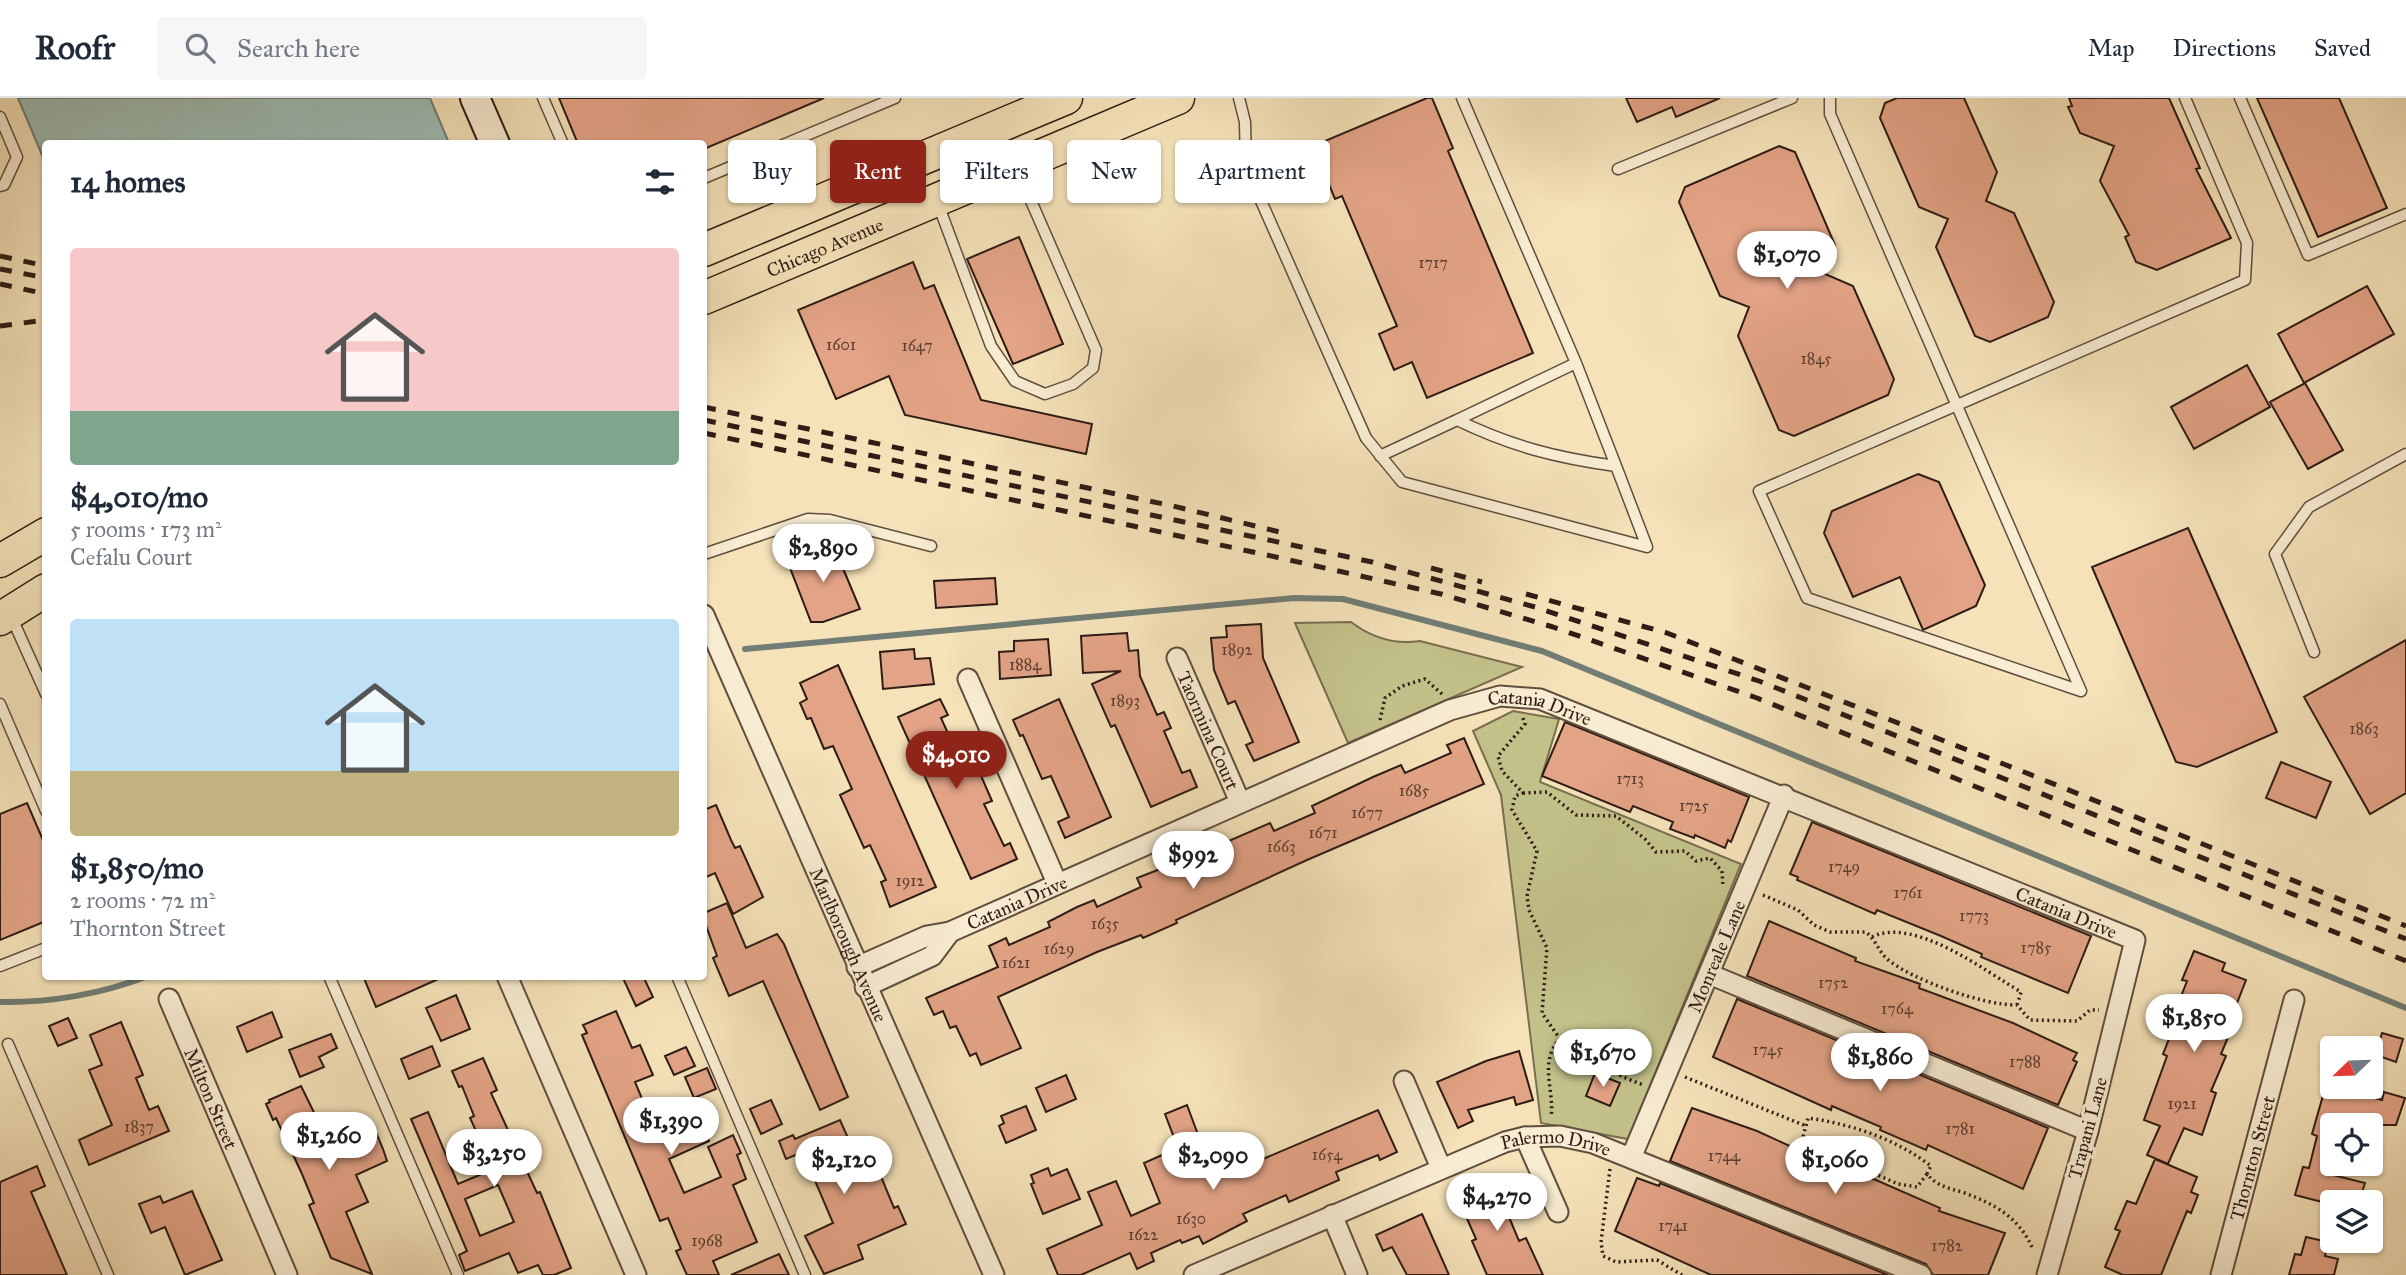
<!DOCTYPE html>
<meta charset="utf-8">
<style>
:root{--surface:#fff;--page:#f6f6f7;--text:#1f2937;--muted:#747a83;--line:#e0e1e3;--accent:#8f2418}
body{margin:0;font-family:"IM FELL Great Primer",serif;background:var(--page);color:var(--text);height:100vh;display:flex;flex-direction:column;font-size:26px;white-space:nowrap}
*{box-sizing:border-box;margin:0}
p{font-size:23px;color:var(--muted)}
.icon{flex:none;width:38px;height:38px;fill:none;stroke:currentColor;stroke-width:2;stroke-linecap:round;stroke-linejoin:round}
.map{position:relative;flex:1;overflow:hidden}
.sheet{position:absolute;left:42px;top:42px;width:665px;height:840px;display:flex;flex-direction:column;background:var(--surface);border-radius:7px;box-shadow:0 2px 5px #0004}
.sheet>*{flex:none}
.top-card{position:absolute;left:728px;top:42px;width:665px;height:63px;display:flex;gap:14px}
.needle{width:46px;rotate:247deg}
.buttons{position:absolute;left:2320px;top:938px;display:grid;gap:14px}
.buttons a{display:grid;place-items:center;width:63px;height:63px;border-radius:7px;background:var(--surface);box-shadow:0 2px 5px #0004;font-size:35px}
.price{position:absolute;translate:-50% -60px;padding:0 16px;border-radius:24px;background:#fff;color:#222;font-size:23px;line-height:46px;filter:drop-shadow(0 2px 4px #0008)}
.price::after{content:'';position:absolute;left:50%;top:42px;width:21px;height:16px;margin-left:-10px;background:inherit;clip-path:polygon(0 0,100% 0,50% 100%)}
.price.selected{background:var(--accent);color:#fff}
ul{padding:0;list-style:none}
li{display:grid;align-content:center;gap:14px;height:371px;padding:0 28px}
li span{display:grid;place-items:center;height:217px;border-radius:7px;color:#555}
li>.icon{margin-inline-start:auto}
span .icon{width:126px;height:126px;fill:#fffc;stroke-width:1}
li b{font-size:30px}
h2{display:flex;justify-content:space-between;align-items:center;height:84px;padding:0 28px;font-size:30px}
.chip{padding:0 24px;border-radius:7px;background:var(--surface);box-shadow:0 2px 5px #0004;font-size:24px;line-height:63px}
.chip.selected{background:var(--accent);color:#fff}
header{display:flex;align-items:center;gap:42px;box-sizing:border-box;height:98px;padding:0 35px;background:var(--surface);border-bottom:2px solid var(--line)}
header strong{font-size:33px}
nav{display:flex;gap:38px;margin-inline-start:auto;font-size:24px}
.search{width:490px;height:63px;background:var(--page);display:flex;align-items:center;gap:18px;box-sizing:border-box;padding:0 24px;border-radius:7px;color:var(--muted);font-size:26px}
.map>svg:first-child{display:block}
.green{fill:#c3c18a;stroke:#786e50;stroke-width:2}
.water{fill:#9dbdb5;stroke:#717d75;stroke-width:2}
.lines{fill:none;stroke-linecap:round;stroke-linejoin:round}
.stream{stroke:#717d75;stroke-width:6}
.building{fill:#e3a386;stroke:#2e1c15;stroke-width:2;fill-rule:evenodd}
.lane-casing{stroke:#604e3e;stroke-width:13}
.street-casing{stroke:#604e3e;stroke-width:23}
.secondary-casing{stroke:#2e1c15;stroke-width:32}
.primary-casing{stroke:#2e1c15;stroke-width:35}
.path{stroke:#2e1c15;stroke-width:3.5;stroke-dasharray:2 3.5;stroke-linecap:butt}
.lane{stroke:#f8ecd2;stroke-width:10}
.street{stroke:#f8ecd2;stroke-width:19}
.secondary{stroke:#f8ecd2;stroke-width:28}
.primary{stroke:#f5e2b9;stroke-width:32}
.rail{stroke:#2e1c15;stroke-width:5;stroke-dasharray:12 12;stroke-linecap:butt}
.labels{text-anchor:middle;stroke-width:7;stroke-linejoin:round;paint-order:stroke}
.number-label{font-size:16px;fill:#5b3e31}
.street-label{font-size:19px;fill:#2e1c15;stroke:#f8ecd2}
</style>
<header>
<strong>Roofr</strong>
<div class="search"><svg class="icon" aria-label="search" viewBox="0 0 24 24"><circle cx="10" cy="10" r="6"/><path d="M15 15l6 6"/></svg>Search here</div>
<nav><a>Map</a><a>Directions</a><a>Saved</a></nav>
</header>
<div class="map">
<svg width="2406" height="1177" viewBox="0 0 2406 1177">
<rect width="100%" height="100%" fill="#f5e2b9"/>
<filter id="stains"><feTurbulence type="fractalNoise" baseFrequency=".00286" numOctaves="4"/><feColorMatrix values="0 0 0 0 .2 0 0 0 0 .09 0 0 0 0 .02 0 0 0 .5 -.17"/></filter>
<radialGradient id="worn" r=".72"><stop offset=".6" stop-color="#630" stop-opacity="0"/><stop offset="1" stop-color="#630" stop-opacity=".3"/></radialGradient>
<path class="green" d="M1351 524C1371 539 1395 547 1420 543L1522 569 1348 645 1295 525Z
M1513 613 1559 621 1540 684 1741 766 1628 1041 1541 1025 1501 697 1473 633Z"/>
<path class="water" d="M18 0H430L449 45 46 46 45 64Z"/>
<g class="lines">
<path class="stream" d="M745 551 1294 500 1343 501 1542 553 2406 910
M0 904C49 905 102 896 148 878"/>
</g>
<path class="building" d="M559 0H824L704 51V46H578Z
M1427 0H1432L1453 50 1448 53 1533 255 1427 300 1412 264 1394 272 1379 236 1397 228 1342 98 1335 101 1313 48Z
M1626 0H1720L1676 19 1672 9 1637 24Z
M1897 0H1964L1997 74 1986 103 2014 115 2054 204 2048 219 1990 244 1975 238 1936 149 1948 121 1919 109 1880 20 1885 5Z
M2069 0H2169L2200 70 2196 71 2231 140 2157 172 2136 164 2125 139 2129 137 2100 83 2114 48 2080 35 2068 9 2072 8Z
M2257 0H2339L2387 110 2318 139Z
M1779 48 1795 54 1835 147 1825 176 1853 188 1894 281 1888 297 1794 338 1779 332 1738 238 1749 209 1720 198 1679 104 1685 89Z
M1019 139 1063 246 1013 266 967 161Z
M913 164 924 191 934 187 981 302 1092 326 1086 356 905 317 889 278 836 301 798 212Z
M2367 188 2394 236 2304 285 2278 236Z
M2247 267 2270 309 2194 351 2171 309Z
M2305 285 2343 352 2308 371 2270 304Z
M1918 376 1939 384 1985 487 1976 508 1923 532 1900 479 1853 499 1824 435 1832 413Z
M2188 430 2277 634 2197 669 2176 664 2092 469Z
M832 444 860 511 823 524H811L787 462Z
M995 480 997 506 936 510 934 483Z
M1261 526 1263 560 1299 644 1254 663 1246 647 1253 644 1235 603 1228 606 1214 572 1211 540 1227 539 1226 528Z
M1127 535 1129 553 1138 552 1140 578 1157 617 1164 614 1171 630 1164 633 1182 675 1190 672 1197 689 1151 709 1115 627 1111 629 1092 586 1121 573 1083 575 1081 538Z
M1048 541 1051 577 1000 581 999 554 1014 553V543Z
M2406 542V695L2370 716 2304 599Z
M914 551 915 561 930 560 934 586 883 591 880 554Z
M838 567 936 789 890 809 881 784 886 782 870 747 864 750 840 697 852 691 833 648 824 651 811 620 807 621 800 605 807 601 800 585Z
M940 601 948 617 941 620 960 662 972 657 992 703 984 706 1004 748 1010 745 1017 761 971 781 898 619Z
M1059 601 1111 719 1065 740 1058 724 1069 719 1051 678 1042 681 1023 637 1020 638 1013 622Z
M1565 624 1749 699 1731 744 1728 742 1725 750 1695 737 1694 740 1670 731 1673 724 1633 708 1630 714 1542 678Z
M1464 640 1484 686 1307 762 1176 822 1177 825 1143 840 1141 837 1097 854 998 899 1021 950 981 967 976 955 970 958 956 928 950 930 943 913 934 917 926 900 998 869 989 848 1006 840 1009 847 1050 829 1048 824 1077 809 1094 802 1097 809 1141 789 1137 780 1155 773 1182 764 1185 772 1226 750 1224 745 1270 725 1274 733 1315 715 1312 708 1373 679 1401 667 1405 675 1451 655 1447 647Z
M2281 664 2331 684 2316 720 2266 700Z
M27 705 46 749V823L0 842V716Z
M716 707 731 742 735 750 740 748 763 799 733 816 715 775 704 780V712Z
M1812 724 2091 838 2068 895 1981 859 1982 856 1941 838 1877 812 1875 816 1797 782 1798 779 1790 776Z
M727 805 746 850 777 836 784 846 848 999 820 1012 763 883 729 898 713 860 717 858 704 822V815Z
M1769 823 1856 860 1855 863 1920 886 1919 890 2013 925 2077 955 2073 962 2077 964 2058 1007 1747 878Z
M2194 853 2225 865 2222 873 2246 882 2232 918 2236 920 2221 956 2226 958 2211 993 2216 995 2202 1037 2184 1030 2168 1066 2147 1057 2160 1028 2144 1022 2167 958 2163 956 2177 921 2173 919 2187 883 2182 882Z
M363 878H445L376 909Z
M622 878H643L653 899 636 908Z
M456 897 470 931 441 943 426 910Z
M1737 901 2048 1030 2023 1091 1928 1047 1926 1052 1880 1032 1881 1029 1862 1021 1832 1008 1831 1012 1713 959Z
M616 913 632 950 640 947 653 977 635 984 659 1041 700 1023 709 1043 669 1061 684 1095 721 1079 708 1049 733 1037 741 1055 737 1057 746 1081 733 1087 757 1144 713 1163 719 1177H687L676 1153 681 1151 668 1120 660 1123 582 937 587 935 583 927Z
M272 914 282 939 247 954 237 929Z
M68 920 77 940 58 948 49 928Z
M121 924 143 977 136 980 149 1012 158 1008 169 1033 89 1067 79 1042 112 1027 89 972 102 967 90 937Z
M2382 935 2403 941 2396 964 2376 957Z
M331 936 337 950 319 959 324 969 300 979 289 952Z
M432 948 440 968 409 981 401 961Z
M686 949 695 968 674 977 665 958Z
M1519 953 1533 1002 1516 1007 1514 999 1468 1012 1473 1023 1458 1030 1437 984 1486 963Z
M483 960 497 992 491 995 537 1095 540 1094 571 1170 554 1177H543L538 1167 518 1175 509 1155 465 1173 459 1157 467 1153 411 1021 428 1014 458 1086 494 1071 480 1034 477 1035 470 1020 474 1018 462 988 459 989 452 973ZM498 1087 514 1124 480 1138 465 1101Z
M707 970 716 991 694 1000 685 979Z
M1595 975 1620 985 1610 1008 1586 998Z
M1066 977 1076 1001 1046 1014 1036 990Z
M2328 980 2333 981V989L2382 1002 2384 994 2405 1000 2396 1027H2333V1077L2365 1085 2359 1104 2332 1098 2330 1106 2295 1097 2303 1069 2309 1070 2317 1038 2312 1036Z
M301 988 329 1045 373 1027 383 1051 387 1063 356 1077 368 1104 346 1114 372 1176 331 1160 309 1107 314 1105 302 1076 276 1020 273 1022 266 1006 270 1004 269 1002Z
M771 1002 782 1026 761 1036 750 1011Z
M1187 1007 1200 1042 1206 1039 1223 1078 1378 1012 1397 1054 1380 1062 1378 1057 1336 1074 1339 1082 1289 1104 1286 1097 1243 1116 1247 1123 1203 1146 1199 1138 1182 1145 1180 1142 1151 1155 1154 1163 1137 1171 1130 1155 1081 1177H1058L1047 1151 1102 1127 1088 1094 1116 1083 1131 1118 1160 1105 1144 1065 1178 1050 1165 1016Z
M1026 1008 1036 1032 1006 1045 999 1028 1004 1025 1001 1018Z
M1692 1010 1757 1033 1851 1076 1853 1073 1876 1082 1940 1110 1939 1113 2005 1135 1988 1177H1933L1926 1166 1670 1063Z
M840 1022 859 1065 873 1059 894 1110 898 1108 906 1126 858 1147 863 1161 824 1176 805 1138 833 1125 805 1059 800 1061 798 1056 786 1061 779 1043 793 1037 795 1041Z
M2155 1061 2197 1079 2191 1094 2198 1097 2191 1115 2187 1113 2161 1177H2123L2105 1169 2120 1133 2115 1131 2127 1103 2136 1106Z
M37 1068 45 1088 31 1094 67 1177H0V1084Z
M1048 1070 1051 1078 1067 1071 1080 1101 1043 1116 1031 1086 1034 1085 1031 1077Z
M1505 1080 1512 1095 1501 1100 1519 1143 1526 1140 1543 1177H1487L1472 1143 1476 1141 1458 1100Z
M1637 1080 1659 1088 1660 1085 1888 1177H1711L1615 1133Z
M192 1093 222 1162 185 1177 165 1129 151 1135 139 1106 160 1098 163 1105Z
M1422 1116 1438 1152 1449 1177H1407L1392 1149 1383 1153 1376 1137Z
M2306 1139 2328 1144 2325 1158 2338 1161 2334 1177H2289L2295 1156 2301 1157Z
M779 1156 789 1177H731Z"/>
<g class="lines">
<g class="lane-casing">
<path id="lane" d="M543 0 563 46
M1239 0 1245 24 1246 69 1366 340 1402 384 1647 449 1616 368C1556 360 1511 348 1457 322L1380 358
M1462 0 1576 265 1616 368
M1830 0V16L2081 593
M2240 0 2308 157 2406 116
M0 19 17 59 4 87 0 88
M1618 71 1792 0
M704 80 895 0
M938 106 991 248 1015 283 1045 296 1073 286 1093 270 1096 252 1018 73
M1457 322 1576 265
M704 456 808 421 830 422 931 448
M11 518 46 596
M2314 554 2275 456 2309 409 2406 356
M2081 593 1807 500 1759 393 2245 182 2247 145 2185 0
M0 606 46 713
M0 868 46 850
M329 878 458 1177
M677 878 805 1177
M8 946 108 1177"/>
</g>
<g class="street-casing">
<g id="street">
<path id="s1" d="M704 517 994 1177"/>
<path id="s2" d="M1177 560 1240 704"/>
<path d="M968 581 1057 785"/>
<path id="s3" d="M857 869 927 838 950 834 1450 612 1500 598 1540 601 2135 842 2088 1033 2047 1177"/>
<path d="M1709 876 2088 1033"/>
<path d="M507 878 636 1177"/>
<path d="M865 889 932 858 950 834"/>
<path id="s4" d="M169 901 287 1177"/>
<path d="M1404 983 1441 1070"/>
<path d="M1525 1039 1558 1114"/>
<path id="s5" d="M1631 1060 1784 697"/>
<path d="M1332 1117 1357 1177"/>
<path id="s6" d="M1194 1177 1505 1044 1525 1039 1560 1038 1593 1045 1921 1177"/>
<path id="s7" d="M2221 1177 2294 902"/>
</g>
</g>
<g class="secondary-casing">
<path id="secondary" d="M475 0 495 46"/>
</g>
<g class="primary-casing">
<g id="primary">
<path d="M704 152 1066 0"/>
<path id="s8" d="M704 200 1178 0"/>
<path d="M0 463 46 436"/>
<path d="M0 521 46 492"/>
</g>
</g>
<path class="path" d="M1523 620 1525 626 1498 658 1502 673 1523 695 1515 698 1512 712 1537 753 1527 798 1529 812 1547 850 1542 915 1560 941C1538 964 1555 993 1551 1019
M1380 622 1385 600 1402 588 1425 581 1442 596
M1523 695 1547 694 1576 717 1616 718 1645 741 1656 754 1685 753 1696 763 1710 760 1722 773 1723 788
M1763 797 1798 812 1814 827 1830 834H1866C1875 841 1878 852 1886 860 1909 881 1985 908 2017 907L2030 922 2077 923 2090 912H2099
M1872 839C1914 818 1985 873 2021 894L2017 907
M1561 941 1610 961 1621 978 1643 987
M1685 979 1806 1028
M1610 1071 1601 1144 1603 1158 1616 1164 1657 1162 1682 1177
M1927 1076 1931 1068C1896 1041 1851 1026 1808 1020L1803 1039 1810 1047 1898 1086 1917 1089 1927 1076C1938 1089 1949 1090 1965 1095 1996 1107 2018 1119 2032 1149"/>
<use href="#lane" class="lane"/>
<use href="#street" class="street"/>
<use href="#secondary" class="secondary"/>
<use href="#primary" class="primary"/>
<path class="rail" d="M0 158 46 168
M0 171 46 180
M0 186 46 196
M0 228 46 222
M704 309 1173 408 1288 436
M704 322 1372 464 1535 509 1759 583 2406 841
M704 335 1276 459 1441 496 1553 529 1757 600 2406 863
M1431 470 1482 484
M1526 496 1667 535 2024 674 2406 828"/>
</g>
<g class="labels">
<g class="number-label">
<text x="1433" y="170">1717</text>
<text x="841" y="252">1601</text>
<text x="917" y="253">1647</text>
<text x="1816" y="266">1845</text>
<text x="1237" y="557">1892</text>
<text x="1025" y="572">1884</text>
<text x="1125" y="608">1893</text>
<text x="2364" y="636">1863</text>
<text x="1630" y="686">1713</text>
<text x="1414" y="698">1685</text>
<text x="1694" y="713">1725</text>
<text x="1367" y="720">1677</text>
<text x="1323" y="740">1671</text>
<text x="1281" y="754">1663</text>
<text x="1844" y="774">1749</text>
<text x="910" y="788">1912</text>
<text x="1908" y="800">1761</text>
<text x="1974" y="823">1773</text>
<text x="1105" y="831">1635</text>
<text x="2036" y="855">1785</text>
<text x="1059" y="856">1629</text>
<text x="1016" y="870">1621</text>
<text x="1833" y="890">1752</text>
<text x="1897" y="916">1764</text>
<text x="1768" y="957">1745</text>
<text x="2025" y="969">1788</text>
<text x="2182" y="1011">1921</text>
<text x="139" y="1034">1837</text>
<text x="1960" y="1036">1781</text>
<text x="1327" y="1062">1654</text>
<text x="1724" y="1063">1744</text>
<text x="1191" y="1126">1630</text>
<text x="1673" y="1133">1741</text>
<text x="1143" y="1142">1622</text>
<text x="707" y="1148">1968</text>
<text x="1947" y="1153">1782</text>
</g>
<g class="street-label">
<text dy="7" stroke="none"><textPath href="#s8" startOffset="131">Chicago Avenue</textPath></text>
<text dy="7" stroke="none"><textPath href="#s3" startOffset="740">Catania Drive</textPath></text>
<text dy="7" stroke="none"><textPath href="#s2" startOffset="79">Taormina Court</textPath></text>
<text dy="7" stroke="none"><textPath href="#s3" startOffset="173">Catania Drive</textPath></text>
<text dy="7" stroke="none"><textPath href="#s3" startOffset="1307">Catania Drive</textPath></text>
<text dy="7" stroke="none"><textPath href="#s1" startOffset="360">Marlborough Avenue</textPath></text>
<text dy="7" stroke="none"><textPath href="#s5" startOffset="219">Monreale Lane</textPath></text>
<text dy="7" stroke="none"><textPath href="#s4" startOffset="108">Milton Street</textPath></text>
<text transform="translate(2087 1030) rotate(-75)" y="7">Trapani Lane</text>
<text dy="7" stroke="none"><textPath href="#s6" startOffset="390">Palermo Drive</textPath></text>
<text dy="7" stroke="none"><textPath href="#s7" startOffset="121">Thornton Street</textPath></text>
</g>
</g>
<rect width="100%" height="100%" filter="url(#stains)"/>
<rect width="100%" height="100%" fill="url(#worn)"/>
</svg>
<div class="buttons">
<a><svg class="needle" viewBox="-14 -14 28 28"><path d="M0-13l5 13h-10z" fill="#e53935"/><path d="M0 13l5-13h-10z" fill="#747a83"/></svg></a>
<a><svg class="icon" aria-label="locate" viewBox="0 0 24 24"><circle cx="12" cy="12" r="6"/><path d="M12 2v4M12 18v4M2 12h4M18 12h4"/></svg></a>
<a><svg class="icon" aria-label="layers" viewBox="0 0 24 24"><path d="M12 4l9 5-9 5-9-5zM3 14l9 5 9-5"/></svg></a>
</div>
<b class="price" style="left:1787px;top:193px">$1,070</b>
<b class="price" style="left:823px;top:486px">$2,890</b>
<b class="price selected" style="left:956px;top:693px">$4,010</b>
<b class="price" style="left:1193px;top:793px">$992</b>
<b class="price" style="left:2194px;top:956px">$1,850</b>
<b class="price" style="left:1603px;top:991px">$1,670</b>
<b class="price" style="left:1880px;top:995px">$1,860</b>
<b class="price" style="left:671px;top:1059px">$1,390</b>
<b class="price" style="left:329px;top:1074px">$1,260</b>
<b class="price" style="left:494px;top:1091px">$3,250</b>
<b class="price" style="left:1213px;top:1094px">$2,090</b>
<b class="price" style="left:844px;top:1098px">$2,120</b>
<b class="price" style="left:1835px;top:1098px">$1,060</b>
<b class="price" style="left:1497px;top:1135px">$4,270</b>
<div class="top-card">
<a class="chip">Buy</a>
<a class="chip selected">Rent</a>
<a class="chip">Filters</a>
<a class="chip">New</a>
<a class="chip">Apartment</a>
</div>
<section class="sheet">
<h2>14 homes<svg class="icon" aria-label="filters" viewBox="0 0 24 24"><path d="M4 7h16M4 17h16"/><circle cx="9" cy="7" r="2"/><circle cx="15" cy="17" r="2"/></svg></h2>
<ul>
<li><span style="background:linear-gradient(#f6c9c9 75%,#7fa58c 0)"><svg class="icon" aria-label="home" viewBox="0 0 24 24"><path d="M3 11l9-7 9 7M6 9v11h12V9"/></svg></span><div><b>$4,010/mo</b><p>5 rooms · 173 m²</p><p>Cefalu Court</p></div></li>
<li><span style="background:linear-gradient(#bfe0f5 70%,#c2b280 0)"><svg class="icon" aria-label="home" viewBox="0 0 24 24"><path d="M3 11l9-7 9 7M6 9v11h12V9"/></svg></span><div><b>$1,850/mo</b><p>2 rooms · 72 m²</p><p>Thornton Street</p></div></li>
</ul>
</section>
</div>
